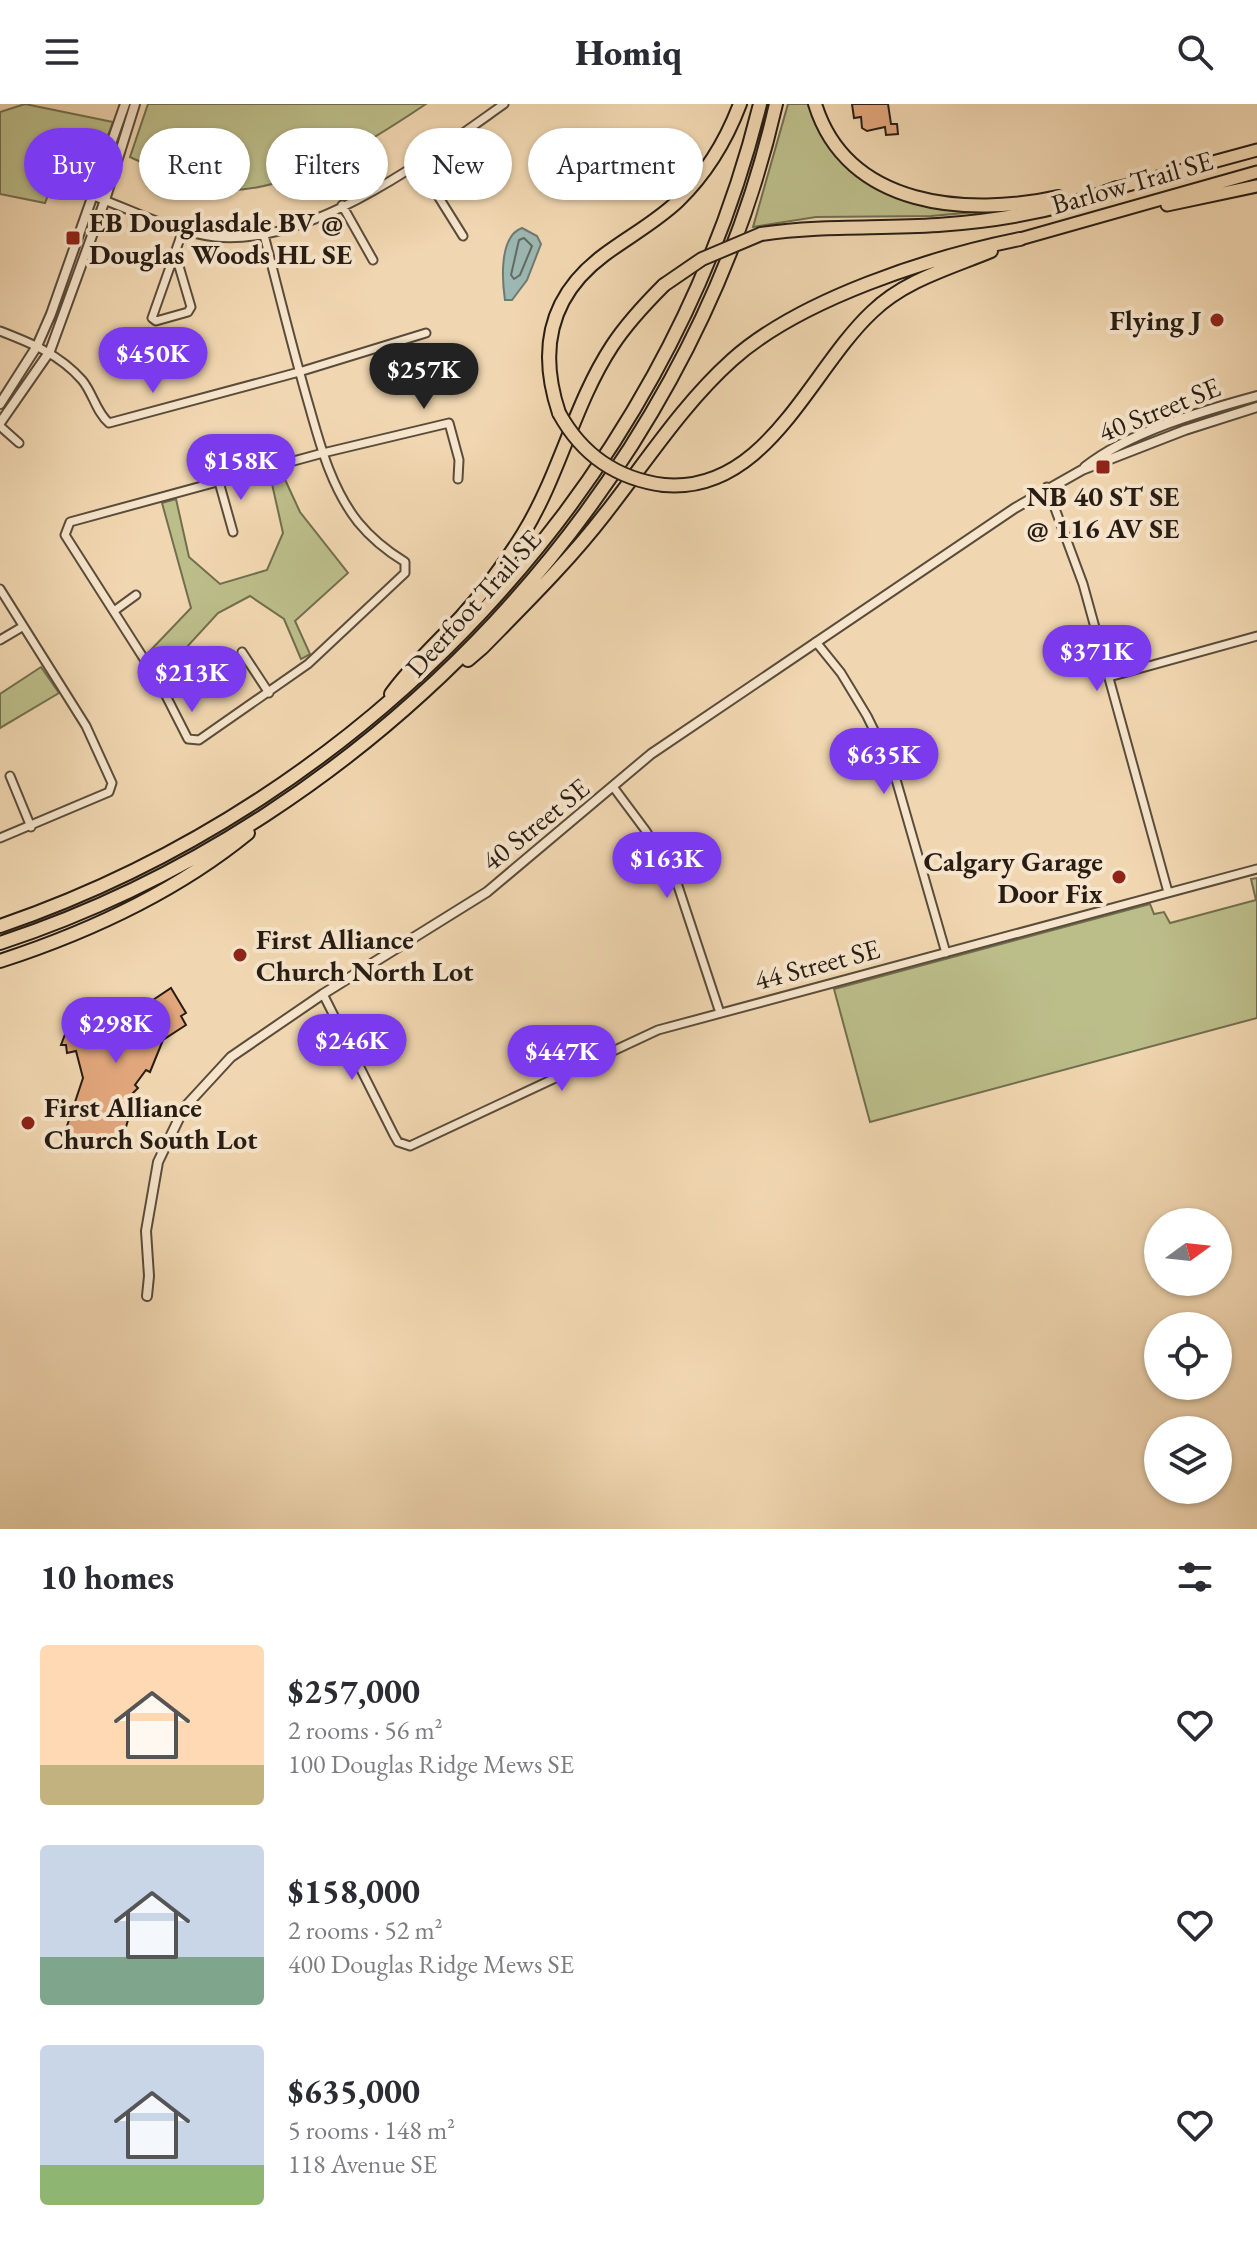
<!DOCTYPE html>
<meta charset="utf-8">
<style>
:root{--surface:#fff;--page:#f2f2f3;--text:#2b2b33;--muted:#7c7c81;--accent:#7c3aed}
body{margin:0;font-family:"EB Garamond",serif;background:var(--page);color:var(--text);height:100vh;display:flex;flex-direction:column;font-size:30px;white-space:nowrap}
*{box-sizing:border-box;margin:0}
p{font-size:26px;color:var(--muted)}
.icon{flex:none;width:44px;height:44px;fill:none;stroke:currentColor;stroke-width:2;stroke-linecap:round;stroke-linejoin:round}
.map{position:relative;height:1425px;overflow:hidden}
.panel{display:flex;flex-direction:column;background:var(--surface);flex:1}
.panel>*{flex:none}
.banner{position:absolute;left:24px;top:24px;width:800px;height:72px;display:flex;gap:16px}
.needle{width:52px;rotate:75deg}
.fabs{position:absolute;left:1144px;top:1104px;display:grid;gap:16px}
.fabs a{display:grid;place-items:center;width:88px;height:88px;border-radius:50%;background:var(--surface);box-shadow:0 2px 6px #0004;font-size:40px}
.price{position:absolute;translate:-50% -68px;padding:0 18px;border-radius:28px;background:var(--accent);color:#fff;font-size:26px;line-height:52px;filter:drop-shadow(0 2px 4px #0008)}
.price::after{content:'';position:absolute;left:50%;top:48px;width:24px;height:18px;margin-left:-12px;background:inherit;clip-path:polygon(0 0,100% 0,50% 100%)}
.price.active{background:#222;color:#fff}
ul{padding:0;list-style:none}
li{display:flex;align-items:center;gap:24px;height:200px;padding:0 40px}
li span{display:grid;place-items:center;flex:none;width:224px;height:160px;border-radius:8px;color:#555}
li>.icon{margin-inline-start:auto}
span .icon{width:96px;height:96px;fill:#fffc;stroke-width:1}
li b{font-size:34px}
h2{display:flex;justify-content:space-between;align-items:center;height:96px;padding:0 40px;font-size:34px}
.pill{padding:0 28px;border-radius:36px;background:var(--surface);box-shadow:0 2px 6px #0004;font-size:28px;line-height:72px}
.pill.active{background:var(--accent);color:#fff}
header{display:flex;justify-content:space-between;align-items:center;height:104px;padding:0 40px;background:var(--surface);font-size:36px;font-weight:800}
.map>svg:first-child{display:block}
.green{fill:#bcbe8a;stroke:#726e4f;stroke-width:2}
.water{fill:#9cb8b2;stroke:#6e7a73;stroke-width:2}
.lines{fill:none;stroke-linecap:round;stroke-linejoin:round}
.shore{stroke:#626a63;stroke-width:2}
.building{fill:#e2a77c;stroke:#281d14;stroke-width:2}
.minor-casing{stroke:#5a4c3b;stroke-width:11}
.tertiary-casing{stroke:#5a4c3b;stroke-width:12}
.primary-casing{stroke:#281d14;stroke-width:15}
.motorway-casing{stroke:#281d14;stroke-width:16}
.minor{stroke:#f6e5cc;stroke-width:7}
.tertiary{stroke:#f6e5cc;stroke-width:8}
.primary{stroke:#f1d7b1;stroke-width:11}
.motorway{stroke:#f1d7b1;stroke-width:12}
.motorway-bridge-casing{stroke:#281d14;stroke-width:16;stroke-linecap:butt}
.motorway-bridge{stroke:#f1d7b1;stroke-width:12}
.poi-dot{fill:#8f2418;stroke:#f6e5cc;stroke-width:3}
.labels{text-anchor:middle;stroke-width:8;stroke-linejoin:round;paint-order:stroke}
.street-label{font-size:28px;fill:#281d14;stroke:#f6e5cc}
.poi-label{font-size:28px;font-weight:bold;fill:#281d14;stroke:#f6e5cc;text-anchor:start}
</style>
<header><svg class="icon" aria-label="menu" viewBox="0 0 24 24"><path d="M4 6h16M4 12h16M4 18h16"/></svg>Homiq<svg class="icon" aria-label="search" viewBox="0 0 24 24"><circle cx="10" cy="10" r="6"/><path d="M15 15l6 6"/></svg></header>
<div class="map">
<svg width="1257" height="1425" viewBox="0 0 1257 1425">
<rect width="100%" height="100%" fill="#f1d7b1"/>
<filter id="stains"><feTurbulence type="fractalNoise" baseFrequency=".0025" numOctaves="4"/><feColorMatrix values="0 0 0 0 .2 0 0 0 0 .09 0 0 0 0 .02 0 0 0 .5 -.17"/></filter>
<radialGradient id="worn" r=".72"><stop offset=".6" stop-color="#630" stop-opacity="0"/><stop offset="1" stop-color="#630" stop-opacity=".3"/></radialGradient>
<path class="green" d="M25 0 113 18 101 50 68 39 45 99 0 90V8Z
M148 0H426C371 37 291 89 223 86 190 84 159 66 130 53Z
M788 0H809L821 27 868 77 976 105V108L931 112 816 113 753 123Z
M282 369 300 408 348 469 295 517 310 550 301 555 284 515 250 492 218 509 186 544 156 564 148 549 191 504 162 399 176 395 189 453 220 480 267 466 283 429 270 371Z
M41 563 59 589 0 624V590Z
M1257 774V914L870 1018 834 885 1150 800 1154 810 1164 808 1170 819 1256 796 1251 775Z"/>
<path class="water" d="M610 47 659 51 666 53 669 60C661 76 623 84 607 74 602 70 600 63 596 58L598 49Z
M522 124 537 132 541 140 527 176 512 196H505C502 176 499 132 522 124Z"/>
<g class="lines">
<path class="shore" d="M613 56 644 59 647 64 631 69 616 68 609 61Z
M524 134 532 142 520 171 514 175 511 171 519 136Z"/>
</g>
<path class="building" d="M852 0H888L891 20H897L898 30 886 31 885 23 867 27 862 24 861 13 854 14Z
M171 884 186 909 181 912 186 921 163 936 150 968 146 966 135 981 138 984 128 994 134 995 120 1044 65 1028 83 974 76 947 67 949 66 941H61L70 917 80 909 83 913 97 910V919L128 918 143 908 141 904Z"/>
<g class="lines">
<g class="minor-casing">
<path id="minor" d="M418 60 463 132
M93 92C133 106 173 128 215 133 311 143 429 53 504 0
M342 101 373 156
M264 131C279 189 293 247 310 305 321 344 332 385 358 418 371 434 387 447 405 458V469L308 560 199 636 188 635 160 580 65 431 70 418 323 349 449 319 459 356 458 375
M176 152 191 203 188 208 156 217 152 214 183 126
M0 227C31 239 59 250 82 276 93 289 96 308 109 319L299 268 426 229
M0 322 19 339
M219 378 233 428
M1047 383 1083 480 1168 788
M0 485 86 622 112 679 109 688 0 734
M114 507 136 491
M0 536 22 523
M816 538 841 569 867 612 893 665 946 849
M242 548 269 589
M1109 573 1257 532
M10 672 31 723
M614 684 646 727 677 779 720 909
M323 890 394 1031 398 1038 410 1042 658 926 1257 765"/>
</g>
<g class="tertiary-casing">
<path id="tertiary" d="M0 300 37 242 51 210 125 0
M0 319 50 247 105 96 135 0
M1085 363C1129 328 1202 307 1257 292
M147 1192 149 1172 146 1127 158 1058 184 1004 231 953 323 890 487 788 651 650 1015 404 1082 366 1185 326 1257 303"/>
</g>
<g class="primary-casing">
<path id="primary" d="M1117 84 1257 46
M1167 101 1257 82
M1020 135 1257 68"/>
</g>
<g class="motorway-casing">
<path id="motorway" d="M815 0C847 104 968 113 1058 93
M761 130C822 121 878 125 938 121 997 117 1061 106 1117 84
M559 309C538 246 549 192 604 151 628 133 656 118 678 97 707 69 726 37 740 0
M664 381C767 390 810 266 872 208 905 176 950 164 991 147
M468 556 482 544C524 501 568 458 605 410 646 358 682 301 732 256 800 195 931 153 1020 135
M391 590C411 562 437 539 461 513 484 488 505 459 523 430 560 370 574 300 612 242 627 219 645 200 664 181
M0 822C369 696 666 381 760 0
M0 839C372 717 689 384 776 0
M0 857C86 829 177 787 248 729"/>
</g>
<use href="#minor" class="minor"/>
<use href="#tertiary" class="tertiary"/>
<use href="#primary" class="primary"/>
<use href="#motorway" class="motorway"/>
<g class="motorway-bridge-casing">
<path id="motorway-bridge" d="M664 181 702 155 761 130
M559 309C582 351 617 375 664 381"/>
</g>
<use href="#motorway-bridge" class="motorway-bridge"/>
</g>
<g class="poi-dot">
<rect x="65" y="126" width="16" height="16" rx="4"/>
<circle cx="1217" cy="216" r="8"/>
<rect x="1095" y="355" width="16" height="16" rx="4"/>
<circle cx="1119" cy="773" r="8"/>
<circle cx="240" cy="851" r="8"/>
<circle cx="28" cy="1019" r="8"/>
</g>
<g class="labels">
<g class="street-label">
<text transform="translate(1132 78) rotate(-16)" y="10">Barlow Trail SE</text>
<text transform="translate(1159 305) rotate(-22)" y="10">40 Street SE</text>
<text transform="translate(473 499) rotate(-48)" y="10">Deerfoot Trail SE</text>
<text transform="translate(535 720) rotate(-39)" y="10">40 Street SE</text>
<text transform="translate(817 860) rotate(-15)" y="10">44 Street SE</text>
</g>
<g class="poi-label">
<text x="89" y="128">EB Douglasdale BV @<tspan x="89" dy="32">Douglas Woods HL SE</tspan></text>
<text x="1201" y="226" text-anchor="end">Flying J</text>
<text x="1103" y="402" text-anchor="middle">NB 40 ST SE<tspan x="1103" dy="32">@ 116 AV SE</tspan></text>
<text x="1103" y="767" text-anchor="end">Calgary Garage<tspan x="1103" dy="32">Door Fix</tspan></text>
<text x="256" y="845">First Alliance<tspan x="256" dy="32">Church North Lot</tspan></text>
<text x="44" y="1013">First Alliance<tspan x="44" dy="32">Church South Lot</tspan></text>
</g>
</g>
<rect width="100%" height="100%" filter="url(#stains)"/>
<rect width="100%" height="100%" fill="url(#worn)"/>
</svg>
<div class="fabs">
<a><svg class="needle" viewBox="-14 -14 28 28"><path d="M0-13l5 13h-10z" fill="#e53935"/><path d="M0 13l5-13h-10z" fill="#7c7c81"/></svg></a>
<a><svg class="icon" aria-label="locate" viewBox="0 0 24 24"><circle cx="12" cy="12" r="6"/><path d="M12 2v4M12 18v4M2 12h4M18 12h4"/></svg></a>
<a><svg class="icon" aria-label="layers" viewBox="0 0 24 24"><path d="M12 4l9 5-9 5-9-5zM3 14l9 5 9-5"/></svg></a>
</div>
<b class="price" style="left:153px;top:291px">$450K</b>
<b class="price active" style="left:424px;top:307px">$257K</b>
<b class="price" style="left:241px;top:398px">$158K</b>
<b class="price" style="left:1097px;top:589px">$371K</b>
<b class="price" style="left:192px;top:610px">$213K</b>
<b class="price" style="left:884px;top:692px">$635K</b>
<b class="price" style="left:667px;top:796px">$163K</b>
<b class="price" style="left:116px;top:961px">$298K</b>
<b class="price" style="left:352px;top:978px">$246K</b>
<b class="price" style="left:562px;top:989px">$447K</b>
<div class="banner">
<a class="pill active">Buy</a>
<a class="pill">Rent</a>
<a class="pill">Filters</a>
<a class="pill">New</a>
<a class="pill">Apartment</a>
</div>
</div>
<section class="panel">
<h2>10 homes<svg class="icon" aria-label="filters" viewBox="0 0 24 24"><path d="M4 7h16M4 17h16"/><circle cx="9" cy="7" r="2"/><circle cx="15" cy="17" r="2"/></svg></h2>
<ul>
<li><span style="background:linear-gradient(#ffd9b3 75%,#c2b280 0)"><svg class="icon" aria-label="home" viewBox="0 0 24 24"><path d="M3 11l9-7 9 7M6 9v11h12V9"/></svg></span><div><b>$257,000</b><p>2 rooms · 56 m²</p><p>100 Douglas Ridge Mews SE</p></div><svg class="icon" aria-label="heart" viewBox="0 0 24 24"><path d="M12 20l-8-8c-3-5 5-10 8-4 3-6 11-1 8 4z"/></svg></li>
<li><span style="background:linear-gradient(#c9d6e8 70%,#7fa58c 0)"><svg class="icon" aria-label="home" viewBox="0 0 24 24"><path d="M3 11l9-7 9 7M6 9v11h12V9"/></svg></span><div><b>$158,000</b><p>2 rooms · 52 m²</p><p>400 Douglas Ridge Mews SE</p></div><svg class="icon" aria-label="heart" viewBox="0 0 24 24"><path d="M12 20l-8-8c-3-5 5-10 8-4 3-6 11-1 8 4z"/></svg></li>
<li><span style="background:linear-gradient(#c9d6e8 75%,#8fb573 0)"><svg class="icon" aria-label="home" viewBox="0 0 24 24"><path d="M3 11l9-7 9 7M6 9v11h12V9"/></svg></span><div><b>$635,000</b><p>5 rooms · 148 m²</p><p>118 Avenue SE</p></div><svg class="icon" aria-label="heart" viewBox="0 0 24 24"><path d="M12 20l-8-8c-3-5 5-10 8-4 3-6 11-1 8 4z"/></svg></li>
</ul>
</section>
